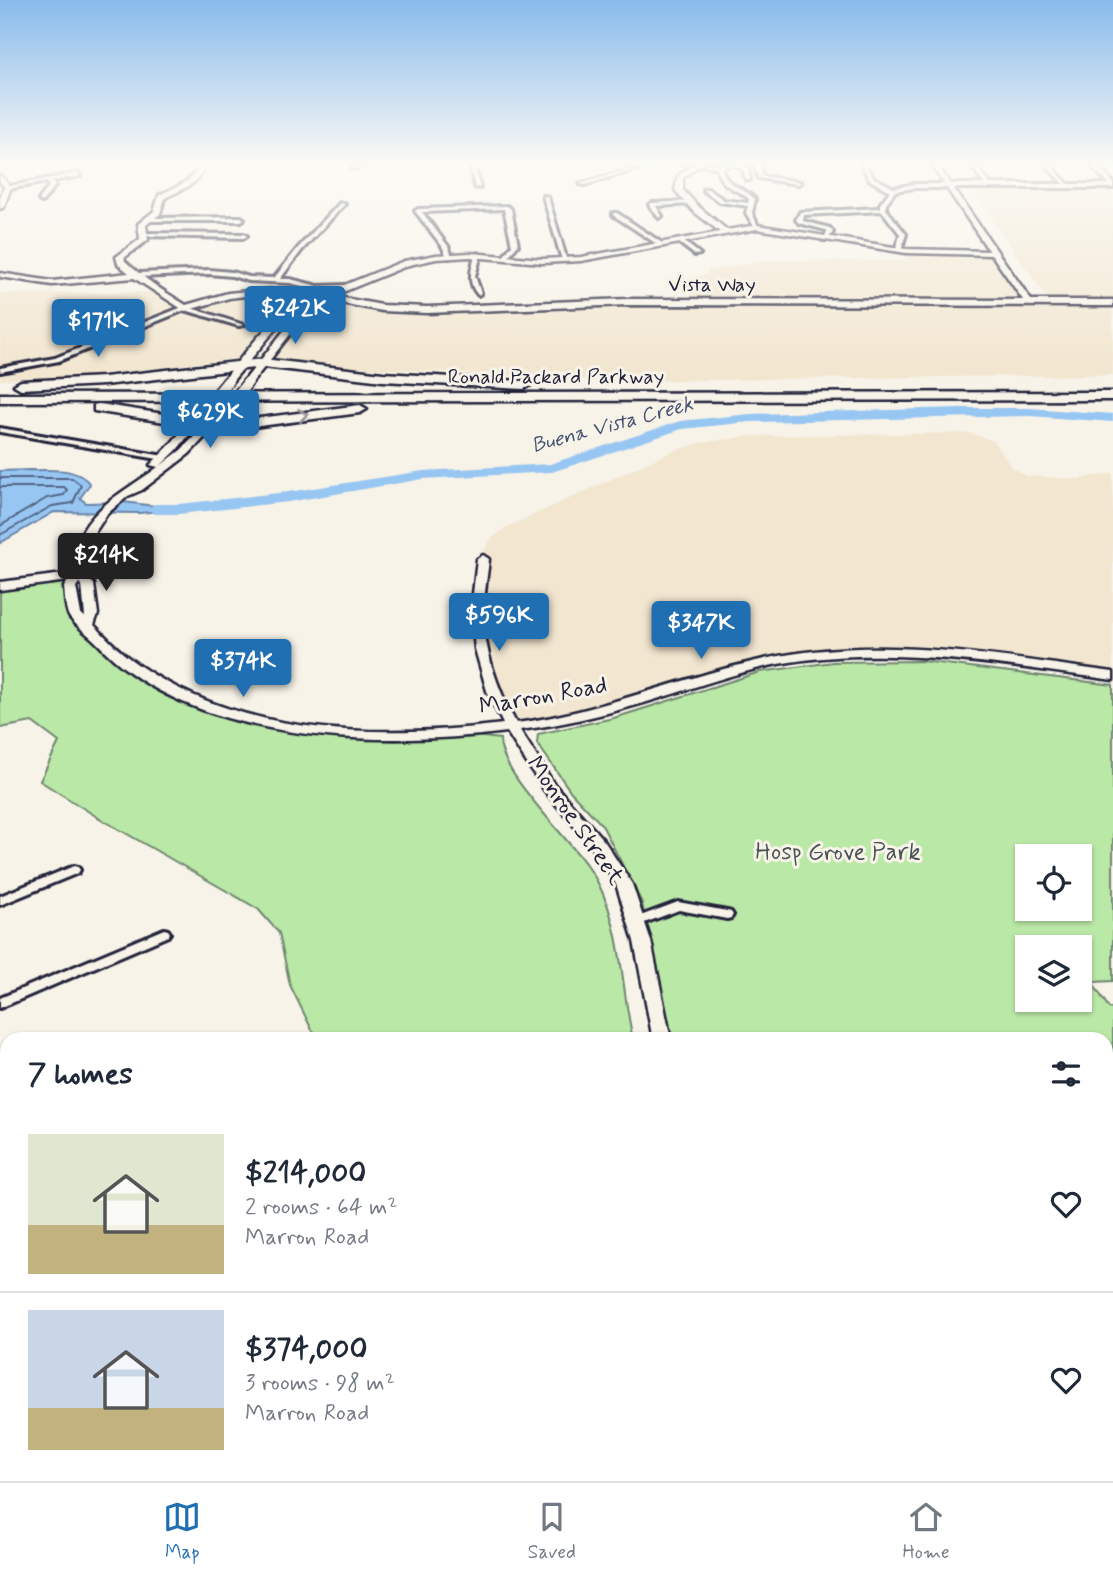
<!DOCTYPE html>
<meta charset="utf-8">
<style>
:root{--surface:#fff;--page:#f2f2f3;--text:#1f2937;--muted:#747a83;--line:#e0e1e3;--accent:#1f6fb2}
body{margin:0;font-family:Mynerve,sans-serif;background:var(--page);color:var(--text);height:100vh;display:flex;flex-direction:column;font-size:26px;white-space:nowrap}
*{box-sizing:border-box;margin:0}
p{font-size:23px;color:var(--muted)}
.icon{flex:none;width:38px;height:38px;fill:none;stroke:currentColor;stroke-width:2;stroke-linecap:round;stroke-linejoin:round}
.map{position:relative;flex:1;overflow:hidden}
.panel{position:absolute;left:0px;top:1032px;width:1113px;height:450px;display:flex;flex-direction:column;background:var(--surface);border-radius:21px 21px 0 0;box-shadow:0 2px 5px #0004}
.panel>*{flex:none}
.tools{position:absolute;left:1015px;top:844px;display:grid;gap:14px}
.tools a{display:grid;place-items:center;width:77px;height:77px;border-radius:0px;background:var(--surface);box-shadow:0 2px 5px #0004;font-size:35px}
.price{position:absolute;translate:-50% -60px;padding:0 16px;border-radius:7px;background:var(--accent);color:#fff;font-size:23px;line-height:46px;filter:drop-shadow(0 2px 4px #0008)}
.price::after{content:'';position:absolute;left:50%;top:42px;width:21px;height:16px;margin-left:-10px;background:inherit;clip-path:polygon(0 0,100% 0,50% 100%)}
.price.on{background:#222;color:#fff}
ul{padding:0;list-style:none}
li{display:flex;align-items:center;gap:21px;height:175px;padding:0 28px}
li+li{border-top:2px solid var(--line)}
li span{display:grid;place-items:center;flex:none;width:196px;height:140px;border-radius:0px;color:#555}
li>.icon{margin-inline-start:auto}
span .icon{width:84px;height:84px;fill:#fffc;stroke-width:1}
li b{font-size:30px}
h2{display:flex;justify-content:space-between;align-items:center;height:84px;padding:0 28px;font-size:30px}
.tab-bar{display:flex;justify-content:space-around;align-items:center;height:98px;border-top:2px solid var(--line);background:var(--surface);font-size:19px;color:var(--muted)}
.tab-bar a{display:grid;justify-items:center;gap:4px}
.tab-bar .on{color:var(--accent)}
.map>svg:first-child{display:block}
.built{fill:#f2e6d0}
.green{fill:#bae8a6;stroke:#6e8570;stroke-width:2;fill-rule:evenodd}
.water{fill:#98c6f2;stroke:#6984a9;stroke-width:2}
.lines{fill:none;stroke-linecap:round;stroke-linejoin:round}
.shore{stroke:#516484;stroke-width:2}
.river{fill:#98c6f2;fill-rule:evenodd}
.street-casing{stroke:#22223b;stroke-width:6}
.secondary-casing{stroke:#22223b;stroke-width:5}
.highway-casing{stroke:#22223b;stroke-width:5}
.street{fill:#f7f3e8;fill-rule:evenodd}
.secondary{fill:#f7f3e8;fill-rule:evenodd}
.highway{fill:#f7f3e8;fill-rule:evenodd}
.secondary-bridge-casing{stroke:#22223b;stroke-width:13;stroke-linecap:butt}
.secondary-bridge{stroke:#f7f3e8;stroke-width:10}
.oneway{stroke:#97959a}
.labels{text-anchor:middle;stroke-width:6;stroke-linejoin:round;paint-order:stroke}
.far-street-label{font-size:21px;fill:#22223b;stroke:#f7f3e8}
.far-water-label{font-size:21px;font-style:italic;fill:#455372;stroke:#f7f3e8}
.street-label{font-size:24px;fill:#22223b;stroke:#f7f3e8}
.park-label{font-size:24px;fill:#485456;stroke:#f7f3e8}
</style>
<div class="map">
<svg width="1113" height="1481" viewBox="0 0 1113 1481">
<rect width="100%" height="100%" fill="#f7f3e8"/>
<filter id="ink" filterUnits="userSpaceOnUse"><feTurbulence type="fractalNoise" baseFrequency=".0143" numOctaves="2"/><feDisplacementMap in="SourceGraphic" scale="14" xChannelSelector="R" yChannelSelector="G"/><feConvolveMatrix kernelMatrix="1 2 1 2 8 2 1 2 1" color-interpolation-filters="sRGB"/></filter>
<g filter="url(#ink)">
<path class="built" d="M1113 189V299L1047 298 974 193 1017 190Z
M904 251 995 254 1028 303H1113V375L617 381 354 367 259 356 288 324 330 296 346 302 460 312 534 304 691 302 688 279 707 274 708 271 761 261H908Z
M156 292 183 308 225 297 262 294 306 298 264 332 244 358 85 376 0 380V294Z
M969 433 994 441 1011 467 1027 476 1078 479 1113 473V676L905 653 784 658 634 701 516 724 483 652 477 625 483 553 490 540 505 528 673 451 700 443 751 436Z"/>
<path class="green" d="M72 579 78 617 105 651 157 686 294 732 350 738 466 735 500 739C500 778 579 845 598 883 623 932 621 988 633 1039H324L312 1030 290 985 279 933 258 909 94 815 40 781 59 742 32 722 0 728V588Z
M922 661 1113 685V981L1092 982 1109 1008 1113 1009V1385L1106 1382V1040L668 1039 642 903 602 825 571 792 537 743 538 734 614 718 760 672 833 662ZM1027 856H1080V908H1027ZM1027 947H1080V999H1027Z
M574 1475H747L751 1481H577Z"/>
<path class="water" d="M31 470C51 471 76 466 90 484L80 498 86 503 123 502 179 509 140 513 54 512 0 543V471Z"/>
<g class="lines">
<path class="shore" d="M0 478H72L81 485 73 503 52 506 0 535
M0 487H64L67 490 64 495 47 498 0 526"/>
<path class="river" d="M958 408H1029L1113 414V422L1029 416 750 422 682 429 552 472 423 479 288 502 179 514H155L147 509 155 504H179L288 492 423 471 550 464 680 421 750 414Z"/>
<g class="street-casing">
<path id="street" d="M361 163H368L356 169 351 168Z
M469 163H474L480 188 475 187Z
M648 163H656L585 185 580 184Z
M678 163 719 164 742 163 748 168 750 180H746L743 169 736 165 722 167C725 187 742 186 755 199L752 213 759 228H755L746 213 748 206 720 202 704 191V189H708L724 200 748 203 749 199C736 187 720 189 717 167Z
M754 163H760L762 176 801 182 798 184 758 178Z
M860 163H864L874 178 894 188 914 184H984L970 163H974L990 184H1063L1044 163H1049L1068 184H1109L1088 163H1094L1113 182V188H914L895 191 886 204V209L906 234 901 251 896 250 900 234 882 211 804 215 803 221 830 228 833 232 827 240H823L827 232 826 230 799 223 796 220 800 212 880 208V204L890 191 870 180Z
M78 173 80 176 52 181 55 186 42 202 39 200 49 186 47 182 8 189 5 187Z
M543 196 548 197 567 261 562 260Z
M691 201 693 204 656 206 662 216 659 218 649 205 652 203Z
M340 203 345 204 302 250 280 279H290L318 286 348 285 350 286V288L318 290 290 283 249 281 232 276 209 274 138 277 135 275 138 273 209 270 232 272 249 277 274 278 298 248Z
M507 206 511 209 518 245 506 259 503 257 512 245 504 209 422 212 448 246 452 256 449 258 447 257 442 246 415 211 418 209Z
M613 213H617L665 245 660 246 613 215Z
M146 218 241 217 244 219 241 221H144V219Z
M144 233 244 234 247 236 244 238 142 236 141 235Z
M678 240H682L700 254 695 255 678 242Z
M478 253 481 255 475 276 481 293 478 295C467 283 471 270 475 255Z
M185 306 244 325 239 326 185 310 59 361 0 372V368L55 358Z
M0 428 164 456 168 458 164 460 0 432Z
M74 866 78 867 80 870 78 873 0 905V896Z
M678 902 727 911 731 912 733 915 731 918 727 919 679 910 639 925 635 924 633 921 635 918Z
M164 929 168 930 170 933 168 936 0 1008V998Z
M7 1116V1129L0 1132V1119Z
M7 1259V1274L0 1277V1262Z
M166 1475H184L186 1481H168Z
M554 1475H572L575 1481H557Z"/>
</g>
<g class="secondary-casing">
<path id="secondary" d="M198 163H204C204 183 180 190 165 198L160 214 146 225 148 240 124 258 125 261C143 278 163 291 186 305L228 293 269 289 322 294 404 261 436 255 470 253 543 259 581 257 720 232 693 211 675 190 678 176 695 163H702L683 178V190L699 207 727 230 757 225 906 249 989 251 930 163H936L1031 300H1113V306L627 305 427 313 382 311 326 300 296 327 251 384 248 385 243 382 290 323 315 302 279 325 231 383 223 381C244 354 277 307 311 297L269 293 229 298 185 311 134 278 52 285 0 277V273L52 281 129 273 118 264 116 257 140 239 138 224 154 211 159 195C173 188 197 181 198 163ZM757 229 906 253 992 255 1023 300 627 299 427 307 382 305 333 296 409 265 436 259 470 257 543 263 581 261Z
M0 175 11 187 4 207 0 209V198L4 187 0 182Z
M206 402 214 404 176 451 160 466 181 450 226 404 234 406 189 454 142 490 128 496 107 514 89 541 83 575 94 584 98 614 94 625C107 638 119 651 133 661 239 737 379 739 503 724L487 691 475 649 471 611 477 559 483 555 489 559C487 579 483 599 484 619 485 655 499 691 516 723 606 711 690 673 779 656 890 636 1003 657 1113 672V680C1003 665 889 644 778 664 738 672 699 686 660 698 615 712 567 724 520 730L554 784 605 842 632 884 651 941 671 1040H653L634 941 616 884 594 850 544 790 507 732C380 748 191 744 98 644 90 635 77 627 70 618 65 611 65 596 64 587L68 581 0 590V582L72 573C73 563 74 550 78 540 93 505 129 489 158 467L150 465 168 447ZM79 583 82 585 85 617 81 614 76 587Z
M886 1475H912L915 1481H889Z"/>
</g>
<g class="highway-casing">
<path id="highway" d="M263 359 383 373 524 381 531 385 524 389 383 381 263 367 104 385 21 389 14 385 21 381 104 377Z
M1113 392V400L0 402V394Z
M99 404 222 423 360 405 367 409 360 413 222 431 94 411V405Z"/>
</g>
<use href="#street" class="street"/>
<use href="#secondary" class="secondary"/>
<use href="#highway" class="highway"/>
<g class="secondary-bridge-casing">
<path id="secondary-bridge" d="M209 404 228 381
M229 406 248 382"/>
</g>
<use href="#secondary-bridge" class="secondary-bridge"/>
</g>
<defs><path id="oneway-chevron" d="M-2-3.5L2.5 0L-2 3.5" fill="none" stroke-width="1.6" stroke-linecap="round" stroke-linejoin="round" transform="scale(1.75)"/></defs>
<use class="oneway" href="#oneway-chevron" transform="translate(303 415) rotate(-8)"/>
</g>
<linearGradient id="sky" x2="0" y2="1"><stop stop-color="#88bbec"/><stop offset="0.44" stop-color="#fbfaf5"/><stop offset="1" stop-color="#fbfaf5" stop-opacity="0"/></linearGradient>
<rect width="1113" height="370" fill="url(#sky)"/>
<g class="labels">
<g class="far-street-label">
<text x="712" y="291">Vista Way</text>
<text x="556" y="383">Ronald Packard Parkway</text>
</g>
<g class="far-water-label">
<text transform="translate(612 424) rotate(-15)" y="7">Buena Vista Creek</text>
</g>
<g class="street-label">
<text transform="translate(543 695) rotate(-10)" y="8">Marron Road</text>
<text transform="translate(576 820) rotate(55)" y="8">Monroe Street</text>
</g>
<g class="park-label">
<text x="838" y="859">Hosp Grove Park</text>
</g>
</g>
</svg>
<div class="tools">
<a><svg class="icon" aria-label="locate" viewBox="0 0 24 24"><circle cx="12" cy="12" r="6"/><path d="M12 2v4M12 18v4M2 12h4M18 12h4"/></svg></a>
<a><svg class="icon" aria-label="layers" viewBox="0 0 24 24"><path d="M12 4l9 5-9 5-9-5zM3 14l9 5 9-5"/></svg></a>
</div>
<b class="price" style="left:295px;top:346px">$242K</b>
<b class="price" style="left:98px;top:359px">$171K</b>
<b class="price" style="left:210px;top:450px">$629K</b>
<b class="price on" style="left:106px;top:593px">$214K</b>
<b class="price" style="left:499px;top:653px">$596K</b>
<b class="price" style="left:701px;top:661px">$347K</b>
<b class="price" style="left:243px;top:699px">$374K</b>
<section class="panel">
<h2>7 homes<svg class="icon" aria-label="filters" viewBox="0 0 24 24"><path d="M4 7h16M4 17h16"/><circle cx="9" cy="7" r="2"/><circle cx="15" cy="17" r="2"/></svg></h2>
<ul>
<li><span style="background:linear-gradient(#dfe7d0 65%,#c2b280 0)"><svg class="icon" aria-label="home" viewBox="0 0 24 24"><path d="M3 11l9-7 9 7M6 9v11h12V9"/></svg></span><div><b>$214,000</b><p>2 rooms · 64 m²</p><p>Marron Road</p></div><svg class="icon" aria-label="heart" viewBox="0 0 24 24"><path d="M12 20l-8-8c-3-5 5-10 8-4 3-6 11-1 8 4z"/></svg></li>
<li><span style="background:linear-gradient(#c9d6e8 70%,#c2b280 0)"><svg class="icon" aria-label="home" viewBox="0 0 24 24"><path d="M3 11l9-7 9 7M6 9v11h12V9"/></svg></span><div><b>$374,000</b><p>3 rooms · 98 m²</p><p>Marron Road</p></div><svg class="icon" aria-label="heart" viewBox="0 0 24 24"><path d="M12 20l-8-8c-3-5 5-10 8-4 3-6 11-1 8 4z"/></svg></li>
</ul>
</section>
</div>
<nav class="tab-bar">
<a class="on"><svg class="icon" aria-label="map" viewBox="0 0 24 24"><path d="M3 6l6-2 6 2 6-2v14l-6 2-6-2-6 2zM9 4v14M15 6v14"/></svg>Map</a>
<a><svg class="icon" aria-label="saved" viewBox="0 0 24 24"><path d="M7 4h10v16l-5-4-5 4z"/></svg>Saved</a>
<a><svg class="icon" aria-label="home" viewBox="0 0 24 24"><path d="M3 11l9-7 9 7M6 9v11h12V9"/></svg>Home</a>
</nav>
